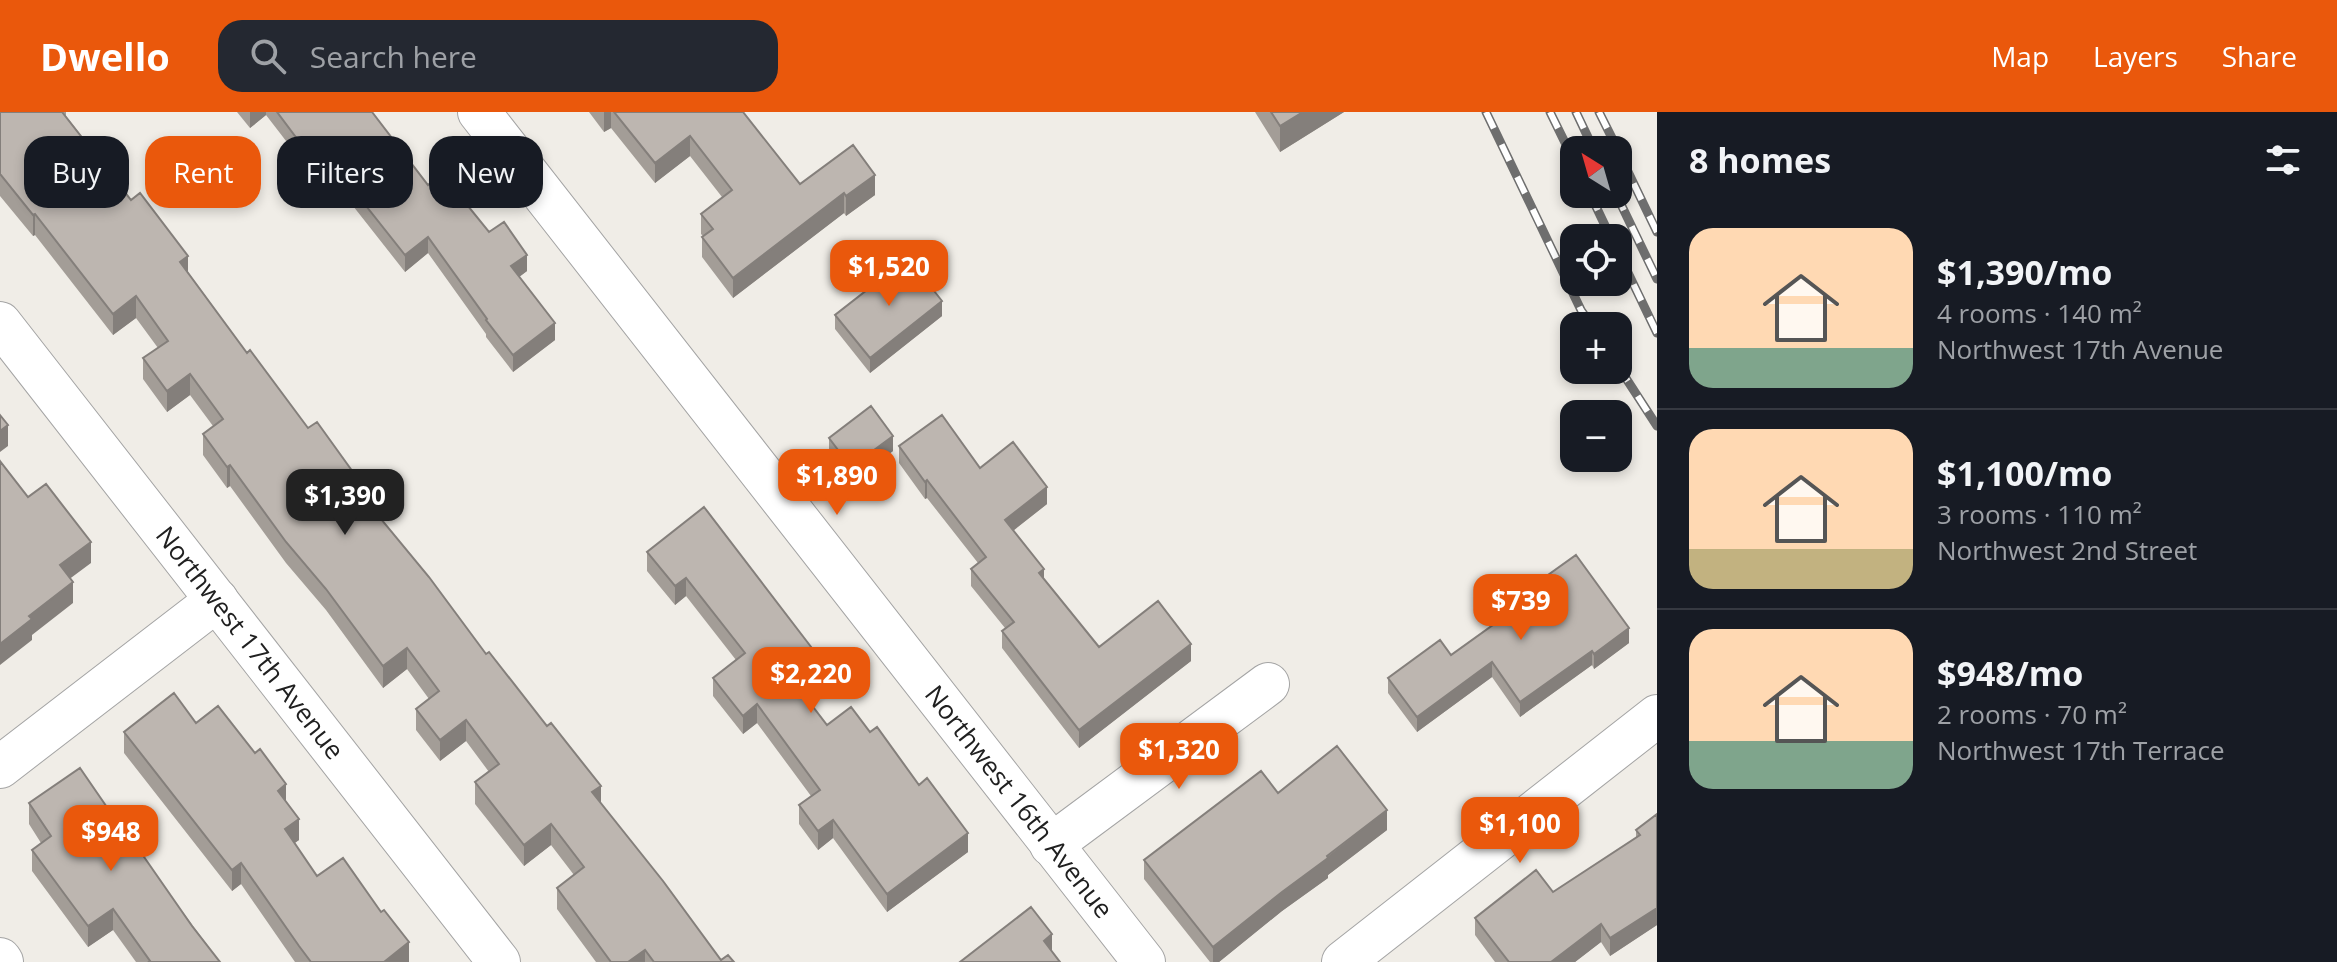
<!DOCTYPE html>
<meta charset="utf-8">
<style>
:root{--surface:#171b24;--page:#242831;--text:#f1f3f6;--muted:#9ea1a6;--line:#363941;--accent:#ea580c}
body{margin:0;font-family:"Open Sans",sans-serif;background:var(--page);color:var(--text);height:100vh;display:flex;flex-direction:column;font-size:30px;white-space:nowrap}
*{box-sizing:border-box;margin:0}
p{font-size:26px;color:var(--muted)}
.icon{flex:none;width:44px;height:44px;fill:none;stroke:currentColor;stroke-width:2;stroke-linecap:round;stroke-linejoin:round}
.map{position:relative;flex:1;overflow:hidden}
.details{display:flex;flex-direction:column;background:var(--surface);width:680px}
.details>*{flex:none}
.top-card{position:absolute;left:24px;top:24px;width:760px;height:72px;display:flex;gap:16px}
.needle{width:52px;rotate:323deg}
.tools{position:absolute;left:1560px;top:24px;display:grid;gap:16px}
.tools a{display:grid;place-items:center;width:72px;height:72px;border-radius:16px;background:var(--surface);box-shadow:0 4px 12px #0003;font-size:40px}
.price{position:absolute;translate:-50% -68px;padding:0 18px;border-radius:16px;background:var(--accent);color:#fff;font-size:26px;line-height:52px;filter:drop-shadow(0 2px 4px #0008)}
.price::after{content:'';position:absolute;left:50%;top:48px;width:24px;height:18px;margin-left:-12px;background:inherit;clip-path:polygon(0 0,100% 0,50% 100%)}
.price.selected{background:#222;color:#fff}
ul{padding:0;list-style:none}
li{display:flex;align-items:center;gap:24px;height:200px;padding:0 32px}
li+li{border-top:2px solid var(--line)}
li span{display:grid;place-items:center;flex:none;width:224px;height:160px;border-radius:24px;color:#555}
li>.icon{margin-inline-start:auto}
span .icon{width:96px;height:96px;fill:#fffc;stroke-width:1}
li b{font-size:34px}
h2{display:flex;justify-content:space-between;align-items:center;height:96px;padding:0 32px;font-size:34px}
.pill{padding:0 28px;border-radius:24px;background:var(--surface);box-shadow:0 4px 12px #0003;font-size:28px;line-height:72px}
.pill.selected{background:var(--accent);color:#fff}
header{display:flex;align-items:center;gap:48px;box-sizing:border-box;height:112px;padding:0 40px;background:var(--accent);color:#fff}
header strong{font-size:38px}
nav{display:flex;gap:44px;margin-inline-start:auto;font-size:28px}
.search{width:560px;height:72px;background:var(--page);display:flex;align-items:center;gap:20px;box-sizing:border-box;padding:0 28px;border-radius:24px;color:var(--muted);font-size:30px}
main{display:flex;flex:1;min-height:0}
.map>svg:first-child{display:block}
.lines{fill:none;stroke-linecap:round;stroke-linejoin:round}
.street-casing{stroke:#a4a4a4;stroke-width:44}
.street{stroke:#fff;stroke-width:42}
.rail-casing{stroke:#6e6e6e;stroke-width:9}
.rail{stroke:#fff;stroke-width:6;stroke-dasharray:18;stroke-linecap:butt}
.wall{fill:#a39d97}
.shaded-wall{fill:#847f7b}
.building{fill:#bdb6b0;stroke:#847f7b;stroke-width:2}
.labels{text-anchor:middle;stroke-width:7;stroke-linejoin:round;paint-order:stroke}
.street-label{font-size:26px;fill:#202020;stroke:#fff}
</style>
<header>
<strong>Dwello</strong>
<div class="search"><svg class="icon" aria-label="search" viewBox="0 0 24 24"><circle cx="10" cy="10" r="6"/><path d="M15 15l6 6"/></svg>Search here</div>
<nav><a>Map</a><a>Layers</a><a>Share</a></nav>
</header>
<main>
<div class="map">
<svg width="1657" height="850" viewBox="0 0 1657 850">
<rect width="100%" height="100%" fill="#f0ede7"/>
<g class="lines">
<g class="street-casing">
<g id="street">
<path id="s1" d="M479 0 1144 850"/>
<path id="s2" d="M0 211 499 850"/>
<path d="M0 655 217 488"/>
<path d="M1051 733 1268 572"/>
<path d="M0 847 2 850"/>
<path d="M1343 850 1657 604"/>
</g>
</g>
<use href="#street" class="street"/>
<g class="rail-casing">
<path id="rail" d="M1486 0 1581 198 1592 214
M1550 0 1574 49
M1576 0 1594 38
M1599 0 1618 38
M1618 39 1657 120
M1590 82 1611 126
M1616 82 1657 167
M1618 140 1657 221
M1618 254 1657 314"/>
</g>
<use href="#rail" class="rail"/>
</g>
<path class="wall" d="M0 0H66V4L188 160 247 241 363 385 486 542 721 848 734 850H596L557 797V776L574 763 551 733 524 754 475 692V670L489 660 466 629 440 649 416 618V597L429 587 407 557 383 576 326 498 286 451 230 374 227 376 203 343V322L213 314 190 283 167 300 143 267V246L158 236 136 206 113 223 35 123 33 124 0 84Z
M237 0H372L428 73 489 120 527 159 519 165 555 228 513 260 486 225V222L428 141 405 160 320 52 310 60 266 3 250 16Z
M589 0H743L800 72 875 83 846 104 844 101 733 186 702 145V125L703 124 701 122V102L722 85 690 44 655 71 611 16 604 20Z
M1255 0H1344L1280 40Z
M835 203 942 204 870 261 835 217Z
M829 326 893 339 851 370 829 341Z
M899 334 980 356 1047 392 1013 419 1044 468 1099 535 1191 549 1079 636 1002 536V519L1005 516 971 474V457L978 451 927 386 925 387 899 351Z
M704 395 818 563 800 577 827 613 870 620 968 740 887 800 833 726 818 738 799 712V693L811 684 757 611 743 622 713 584V566L736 548 686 484 675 493 647 459V440Z
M1541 468 1629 531 1594 557 1592 553 1520 605 1492 565 1417 620 1388 581V566L1451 543 1541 479Z
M124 620 286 690 299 728 294 731 317 764 409 850H295L241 772 232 779 124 641Z
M1278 681 1387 718 1328 763V766L1282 799 1219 850H1210L1144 767V748Z
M29 691 133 733 220 850H136L113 818 88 835 32 759V738L41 731 29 712Z
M1657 702V813L1610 844 1601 830 1575 850H1495L1475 823V806L1553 780 1636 726V718Z"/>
<path class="shaded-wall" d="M250 0H266V3L250 16Z
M604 0H611V16L604 20Z
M1303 0H1344L1280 40V14Z
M690 24V44L655 71V51Z
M320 36V52L310 60V44Z
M875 63V83L846 104V84Z
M844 81V101L733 186V166Z
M35 102V123L33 124V103Z
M428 125V141L405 160V143Z
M527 143V159L511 171V154Z
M188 144V165L180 150Z
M136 184V206L113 223V202Z
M942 189V204L870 261V246Z
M555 211V228L513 260V243Z
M190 262V283L167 300V279Z
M8 313V334L0 340V319Z
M893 324V339L851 370V355Z
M230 353V374L227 376V355Z
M927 368V386L925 387V370Z
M363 374V395L357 378Z
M1047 375V392L1005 425V408Z
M91 430V451L60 474V453Z
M1044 457V474L1039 461Z
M686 466V484L675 493V474Z
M73 470V491L32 523V528L0 553V532L29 504Z
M1629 516V531L1594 557V542Z
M1191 532V549L1079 636V618Z
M407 536V557L383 576V554Z
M1592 539V553L1520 605V590Z
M818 544V563L791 584V566Z
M1492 550V565L1417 620V605Z
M757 592V611L743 622V604Z
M466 608V629L440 649V628Z
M286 672V693L278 679Z
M601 674V695L592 680Z
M1387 698V718L1328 763V766L1282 799 1219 850H1213V835Z
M299 707V728L285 738V717Z
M833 708V726L818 738V719Z
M551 712V733L524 754V733Z
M968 721V740L887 800V782Z
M241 751V772L232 779V758Z
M1657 796V813L1610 844V826Z
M113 797V818L88 835V814Z
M1601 812V830L1575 850H1551Z
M1052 822V843L1044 829Z
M409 830V850H384Z
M645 838V850H628Z"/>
<path class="building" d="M0 0H62L131 88 140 81 188 144 180 150 247 241 250 238 308 316 317 310 363 374 357 378 429 465 486 542 489 540 547 614 551 611 601 674 592 680 663 769 721 848 728 843 734 850H654L645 838 628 850H611L557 776 584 755 551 712 524 733 475 670 499 652 466 608 440 628 416 597 439 579 407 536 383 554 326 477 286 430 230 353 227 355 203 322 223 307 190 262 167 279 143 246 168 229 136 184 113 202 35 102 33 103 0 62Z
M277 0H372L428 73 442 62 489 120 504 110 527 143 511 154 555 211 513 243 486 208 487 207 428 125 405 143 320 36 310 44Z
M614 0H743L800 72 853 33 875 63 846 84 844 81 733 166 702 125 713 117 701 102 732 78 690 24 655 51Z
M1271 0H1303L1280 14Z
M908 146 942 189 870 246 835 203Z
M871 294 893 324 851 355 829 326Z
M0 303 8 313 0 319Z
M942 303 980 356 1013 330 1047 375 1005 408 1044 457 1039 461 1099 535 1158 489 1191 532 1079 618 1002 519 1014 510 971 457 986 445 927 368 925 370 899 334Z
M0 349 28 385 46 372 91 430 60 453 73 470 29 504 32 507 0 532Z
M704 395 818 544 791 566 827 613 851 595 870 620 877 615 919 673 927 666 968 721 887 782 833 708 818 719 799 693 820 678 757 592 743 604 713 566 745 541 686 466 675 474 647 440Z
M1576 443 1629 516 1594 542 1592 539 1520 590 1492 550 1417 605 1388 566 1440 528 1451 543 1546 475 1541 468Z
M174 581 196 611 218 594 255 641 260 637 286 672 278 679 299 707 285 717 317 764 343 746 381 800 384 798 409 830 384 850H311L299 834 241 751 232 758 124 620Z
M1337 634 1387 698 1327 744 1328 746 1282 780 1213 835 1144 748 1261 659 1278 681Z
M80 656 133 733 135 732 192 814 220 850H148L150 849 113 797 88 814 32 738 51 724 29 691Z
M1657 702V796L1610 826 1601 812 1551 850H1509L1475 806 1536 758 1553 780 1640 723 1636 718Z
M1031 795 1052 822 1044 829 1060 850H960Z"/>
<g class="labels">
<g class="street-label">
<text dy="9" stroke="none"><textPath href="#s2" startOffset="406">Northwest 17th Avenue</textPath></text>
<text dy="9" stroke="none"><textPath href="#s1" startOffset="876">Northwest 16th Avenue</textPath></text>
</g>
</g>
</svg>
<div class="tools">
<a><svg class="needle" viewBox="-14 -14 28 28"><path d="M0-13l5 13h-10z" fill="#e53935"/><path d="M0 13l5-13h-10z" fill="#9ea1a6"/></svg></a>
<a><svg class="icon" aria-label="locate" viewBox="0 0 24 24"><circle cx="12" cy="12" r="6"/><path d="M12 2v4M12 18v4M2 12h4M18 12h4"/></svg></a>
<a>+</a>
<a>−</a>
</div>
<b class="price" style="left:889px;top:196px">$1,520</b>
<b class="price" style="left:837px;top:405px">$1,890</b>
<b class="price selected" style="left:345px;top:425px">$1,390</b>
<b class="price" style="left:1521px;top:530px">$739</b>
<b class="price" style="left:811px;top:603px">$2,220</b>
<b class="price" style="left:1179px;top:679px">$1,320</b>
<b class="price" style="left:1520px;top:753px">$1,100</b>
<b class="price" style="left:111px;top:761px">$948</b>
<div class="top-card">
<a class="pill">Buy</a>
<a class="pill selected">Rent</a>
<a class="pill">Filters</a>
<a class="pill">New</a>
</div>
</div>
<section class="details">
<h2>8 homes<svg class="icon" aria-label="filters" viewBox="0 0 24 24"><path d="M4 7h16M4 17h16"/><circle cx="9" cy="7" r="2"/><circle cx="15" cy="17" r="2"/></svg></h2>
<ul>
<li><span style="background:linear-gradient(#ffd9b3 75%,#7fa58c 0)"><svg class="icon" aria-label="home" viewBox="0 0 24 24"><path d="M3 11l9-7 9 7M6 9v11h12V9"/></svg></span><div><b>$1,390/mo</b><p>4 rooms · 140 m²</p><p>Northwest 17th Avenue</p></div></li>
<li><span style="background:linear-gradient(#ffd9b3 75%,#c2b280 0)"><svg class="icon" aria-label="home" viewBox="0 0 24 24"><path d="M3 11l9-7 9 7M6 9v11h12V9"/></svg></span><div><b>$1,100/mo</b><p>3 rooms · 110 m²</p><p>Northwest 2nd Street</p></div></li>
<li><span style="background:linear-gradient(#ffd9b3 70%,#7fa58c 0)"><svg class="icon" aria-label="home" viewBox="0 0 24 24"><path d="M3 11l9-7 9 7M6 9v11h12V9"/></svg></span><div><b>$948/mo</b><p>2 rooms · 70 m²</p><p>Northwest 17th Terrace</p></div></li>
</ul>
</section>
</main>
